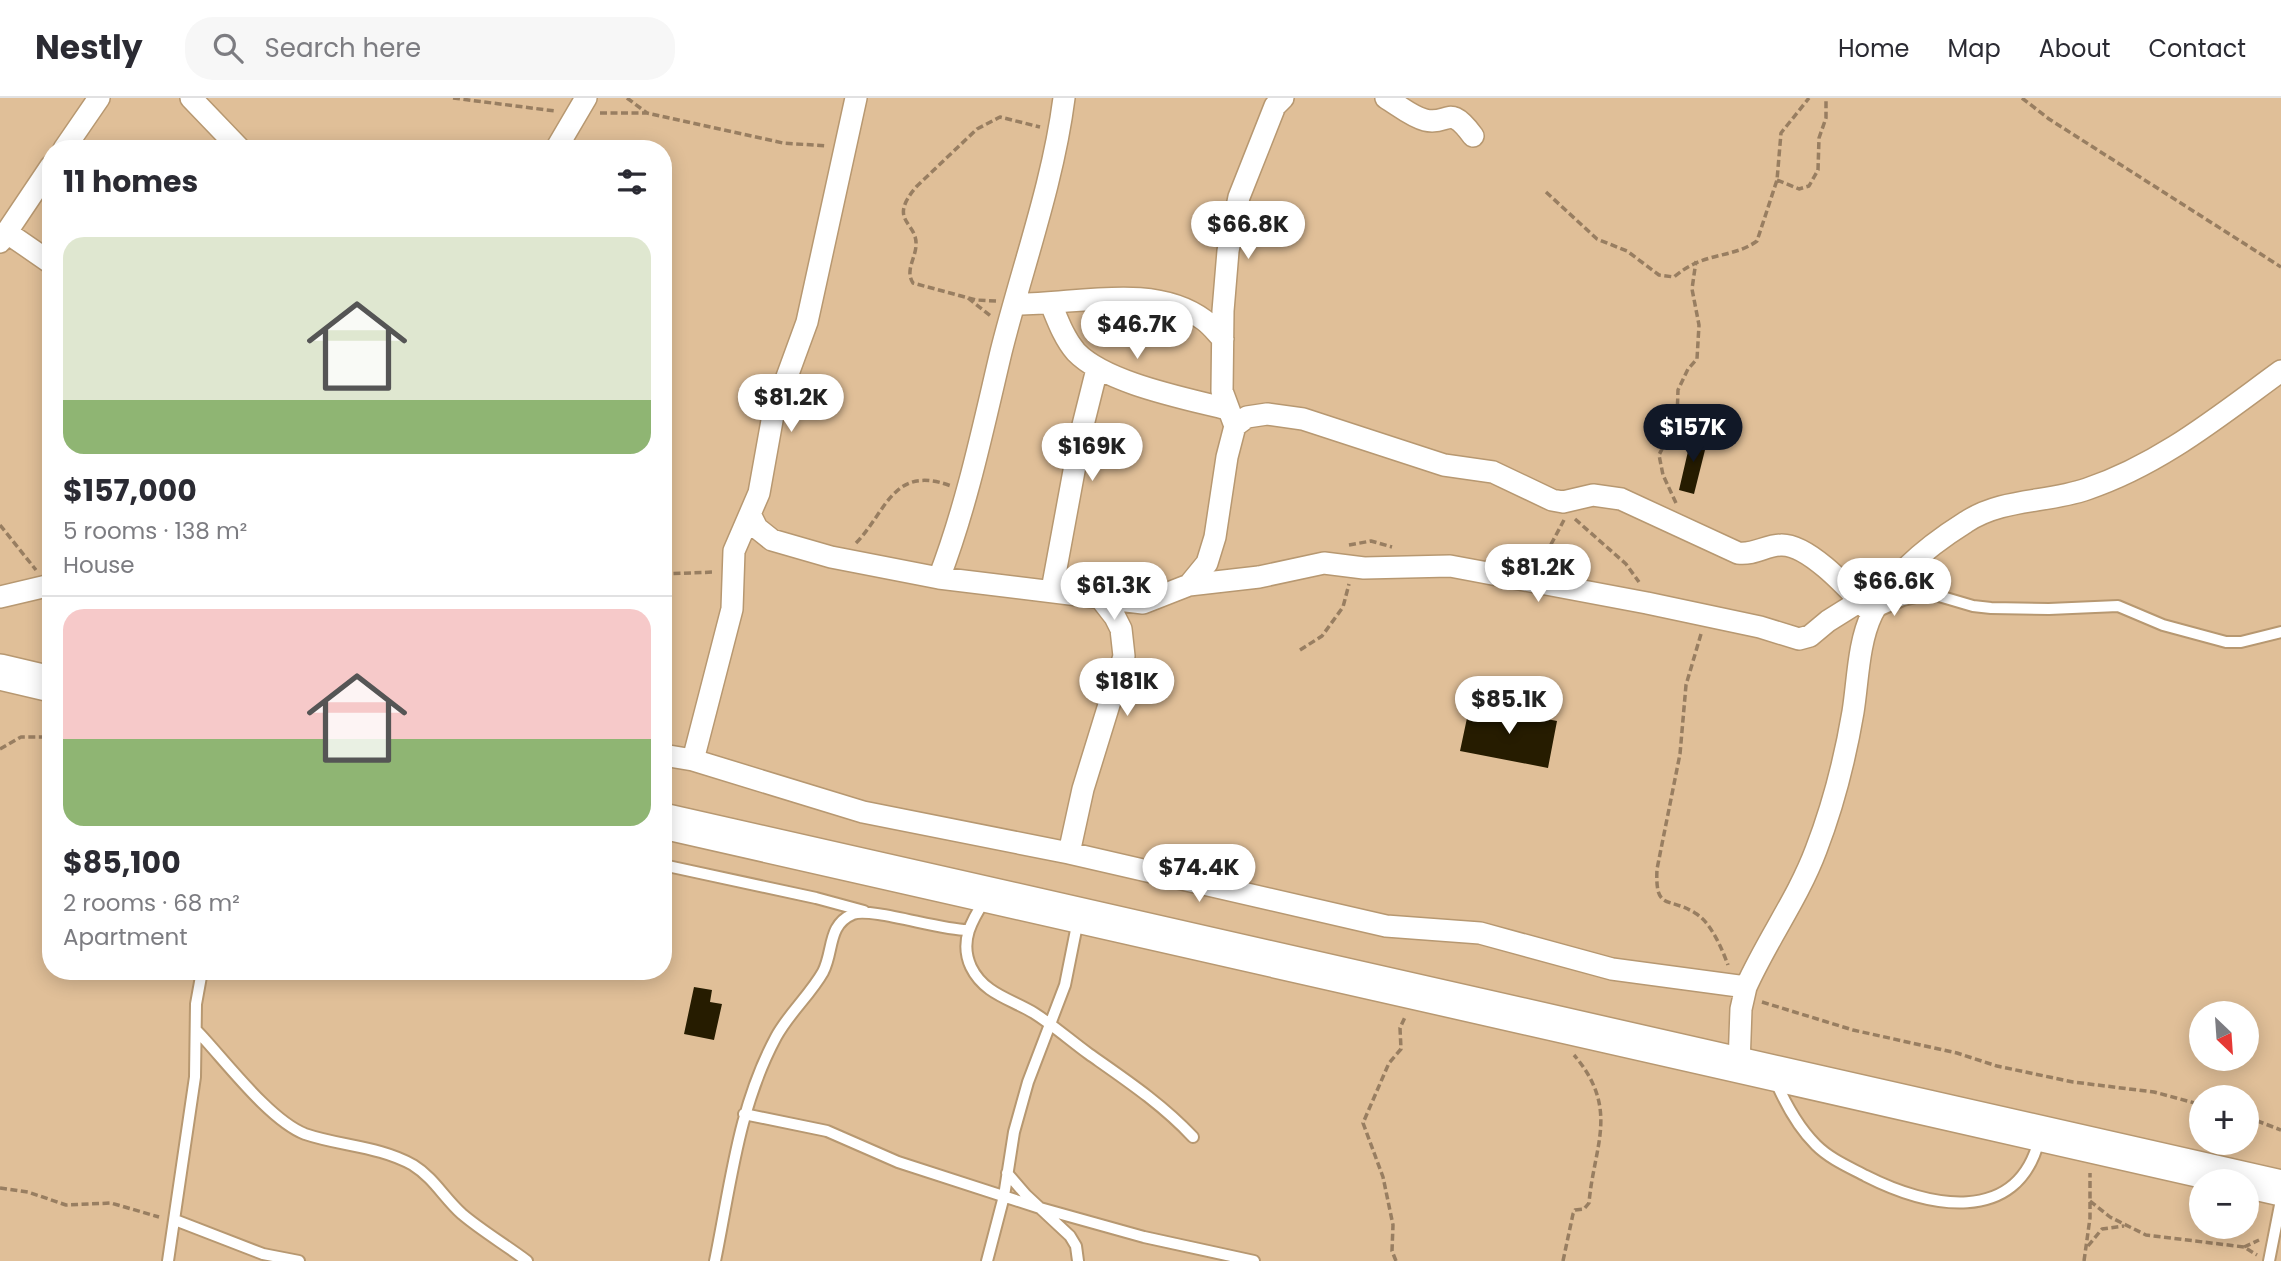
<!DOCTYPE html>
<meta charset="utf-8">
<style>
:root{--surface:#fff;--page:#f7f7f7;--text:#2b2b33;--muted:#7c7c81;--line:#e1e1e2;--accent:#111827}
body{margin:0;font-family:Poppins,sans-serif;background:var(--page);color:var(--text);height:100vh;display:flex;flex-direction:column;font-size:26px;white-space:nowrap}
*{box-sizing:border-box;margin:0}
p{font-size:23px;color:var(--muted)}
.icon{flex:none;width:38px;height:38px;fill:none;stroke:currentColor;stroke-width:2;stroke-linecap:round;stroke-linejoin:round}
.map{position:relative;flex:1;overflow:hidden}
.details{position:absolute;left:42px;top:42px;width:630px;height:840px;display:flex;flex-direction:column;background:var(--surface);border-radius:28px;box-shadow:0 4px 18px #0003}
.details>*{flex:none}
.needle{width:46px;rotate:155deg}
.controls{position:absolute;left:2189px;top:903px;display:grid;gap:14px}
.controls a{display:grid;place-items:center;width:70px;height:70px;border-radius:50%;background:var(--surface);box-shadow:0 4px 18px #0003;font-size:35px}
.price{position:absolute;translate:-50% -60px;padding:0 16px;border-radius:24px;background:#fff;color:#222;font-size:23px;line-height:46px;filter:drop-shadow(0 2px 4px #0008)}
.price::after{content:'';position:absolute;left:50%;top:42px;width:21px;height:16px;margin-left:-10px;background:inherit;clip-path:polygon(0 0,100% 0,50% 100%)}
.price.active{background:var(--accent);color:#fff}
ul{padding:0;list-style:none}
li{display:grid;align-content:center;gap:14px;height:371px;padding:0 21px}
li+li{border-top:2px solid var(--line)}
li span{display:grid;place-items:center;height:217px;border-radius:21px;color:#555}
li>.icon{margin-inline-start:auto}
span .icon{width:126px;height:126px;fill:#fffc;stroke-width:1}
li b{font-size:30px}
h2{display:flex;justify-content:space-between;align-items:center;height:84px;padding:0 21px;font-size:30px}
header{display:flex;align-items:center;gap:42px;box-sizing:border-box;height:98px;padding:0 35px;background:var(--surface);border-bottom:2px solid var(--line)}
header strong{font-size:33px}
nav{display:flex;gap:38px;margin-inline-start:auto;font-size:24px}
.search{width:490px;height:63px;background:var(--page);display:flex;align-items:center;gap:18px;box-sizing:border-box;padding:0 24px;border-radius:28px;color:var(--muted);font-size:26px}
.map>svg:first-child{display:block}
.building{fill:#261c00}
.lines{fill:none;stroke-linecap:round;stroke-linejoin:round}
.service-casing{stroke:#b79871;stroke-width:14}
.minor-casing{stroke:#b79871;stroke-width:24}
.trunk-casing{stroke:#b79871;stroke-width:38}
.path{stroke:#987e61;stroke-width:3.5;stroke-dasharray:7 3.5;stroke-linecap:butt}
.service{stroke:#fff;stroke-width:10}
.minor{stroke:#fff;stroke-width:21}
.trunk{stroke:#fff;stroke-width:35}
</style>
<header>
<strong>Nestly</strong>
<div class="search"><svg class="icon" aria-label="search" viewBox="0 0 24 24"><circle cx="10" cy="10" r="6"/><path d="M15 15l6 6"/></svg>Search here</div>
<nav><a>Home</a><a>Map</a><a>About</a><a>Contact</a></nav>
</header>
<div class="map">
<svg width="2281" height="1163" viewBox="0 0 2281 1163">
<rect width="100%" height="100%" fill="#e0bf98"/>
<path class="building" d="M1692 336 1708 340 1694 396 1679 392Z
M1470 606 1557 623 1548 670 1460 653Z
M694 889 712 892 710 904 722 906 714 942 684 936Z"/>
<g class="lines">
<g class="service-casing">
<path id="service" d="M1876 514 1903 502 1925 497 1939 498 1973 508 1991 510 2049 511 2118 508 2163 527 2226 544H2241L2281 534
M663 767 816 800 864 813
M986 800C972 822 959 843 971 869 984 896 1011 901 1034 915 1053 927 1071 943 1089 956 1126 982 1162 1006 1193 1039
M197 933C224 961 269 1022 305 1036 340 1048 379 1048 413 1067 434 1080 444 1100 462 1116 482 1133 506 1147 527 1163
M1776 984C1786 1007 1798 1029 1816 1047 1830 1061 1849 1069 1866 1078 1927 1109 2017 1129 2039 1042
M744 1016 827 1033 898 1064 1040 1110 1144 1139 1254 1163
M1007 1075 1026 1097 1070 1138 1076 1148 1078 1163
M175 1122 263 1156 299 1163
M168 1163 195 979 196 906 202 873
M715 1163C731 1085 738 1010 776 939 789 915 810 897 823 874 834 853 827 827 853 816 870 809 940 832 967 832
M987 1163 1004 1098 1014 1034 1028 984 1065 887 1078 822
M2269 1163 2281 1102"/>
</g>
<g class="minor-casing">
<path id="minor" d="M191 0 240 51
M1386 0C1398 7 1412 19 1425 22 1449 28 1448 4 1473 38
M64 51 99 0
M556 51 586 0
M6 134 51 165
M0 144 51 68
M1015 206C1074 207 1153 184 1204 222 1211 227 1217 235 1223 241
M1051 206C1058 223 1064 240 1076 254 1106 285 1184 300 1227 311
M1235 328 1222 293 1223 213 1228 153 1239 99 1275 8 1283 0
M750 416 757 430 772 442 831 459 939 480 1143 505 1189 487 1207 465 1215 439 1227 359 1235 328 1247 319 1267 316 1303 321 1444 367 1493 374 1552 402 1563 404 1593 397 1621 401 1738 455C1755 457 1766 447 1781 447 1810 446 1853 496 1872 516
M939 480C967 407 983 330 1001 254 1022 170 1053 86 1064 0
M1189 487 1259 479 1324 465 1364 470 1450 468 1647 505 1760 529 1799 541 1810 538 1828 523 1860 503
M1052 492 1081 335 1097 271
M0 499 51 487
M663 657 693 662 863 714 1069 755 1386 828 1480 835 1612 871 1746 889
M693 662 732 511 734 453 759 395 773 317 807 224 856 0
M1069 755 1083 691 1124 558 1121 531 1115 519 1101 501
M1739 967 1741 911 1746 889C1767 842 1798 800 1816 752 1833 708 1845 661 1853 614 1858 583 1858 545 1872 516 1890 478 1931 446 1966 424 2002 400 2047 405 2087 391 2161 366 2219 318 2281 273"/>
</g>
<g class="trunk-casing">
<path id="trunk" d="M0 574 51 586
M663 723 2281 1090"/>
</g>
<path class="path" d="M453 0 555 13
M627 0 647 15
M2022 0 2049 21 2281 169
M600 15H647L783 45 827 48
M1777 82 1799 91 1809 88 1818 72 1819 40 1826 20V0
M1546 94 1597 141 1627 153 1659 177 1674 179C1704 153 1732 161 1757 143L1777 82 1781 35 1809 0
M968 200 992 219
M996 203 976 202 913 185C905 173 915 161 916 148 918 123 886 124 917 88L977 31 1000 19 1040 29
M1676 405 1663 377 1659 357 1677 321 1678 292 1688 271 1697 261 1699 227 1692 191 1696 163
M1575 421 1626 466 1639 484
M0 427 36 472
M856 445C887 413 893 366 951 388
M1349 447 1371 443 1392 449
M1541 465 1564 422
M663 476 715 474
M1701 536 1686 587 1680 656 1657 771C1655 814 1668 798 1695 815 1711 824 1722 851 1728 867
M1300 552 1322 538 1343 509 1349 486
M0 651 21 639H51
M1762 904 1853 932 1957 955 1997 968 2073 984 2154 994 2202 1007
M2247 1019 2281 1032
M0 1090 28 1094 66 1107 111 1105 159 1119
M2090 1103 2110 1119 2146 1137 2244 1149 2257 1157
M2088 1148 2102 1131 2124 1128
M2244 1149 2259 1142
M1396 1163 1392 1153 1393 1127 1383 1079 1363 1025 1389 965 1401 951 1400 930 1406 917
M1563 1163 1573 1116 1575 1112 1584 1111 1589 1105C1594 1047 1620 1011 1574 957
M2084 1163 2090 1120V1075"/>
<use href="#service" class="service"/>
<use href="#minor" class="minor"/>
<use href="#trunk" class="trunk"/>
</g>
</svg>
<div class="controls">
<a><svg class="needle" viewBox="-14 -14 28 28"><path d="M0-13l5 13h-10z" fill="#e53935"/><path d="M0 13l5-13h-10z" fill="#7c7c81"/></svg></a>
<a>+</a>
<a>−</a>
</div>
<b class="price" style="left:1248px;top:163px">$66.8K</b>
<b class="price" style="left:1137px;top:263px">$46.7K</b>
<b class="price" style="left:791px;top:336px">$81.2K</b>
<b class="price active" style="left:1693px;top:366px">$157K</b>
<b class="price" style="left:1092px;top:385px">$169K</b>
<b class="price" style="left:1538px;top:506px">$81.2K</b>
<b class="price" style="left:1894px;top:520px">$66.6K</b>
<b class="price" style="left:1114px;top:524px">$61.3K</b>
<b class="price" style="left:1127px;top:620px">$181K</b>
<b class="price" style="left:1509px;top:638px">$85.1K</b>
<b class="price" style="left:1199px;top:806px">$74.4K</b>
<section class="details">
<h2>11 homes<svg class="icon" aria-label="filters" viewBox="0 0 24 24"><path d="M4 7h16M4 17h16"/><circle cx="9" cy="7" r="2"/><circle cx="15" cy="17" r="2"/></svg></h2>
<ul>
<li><span style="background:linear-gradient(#dfe7d0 75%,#8fb573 0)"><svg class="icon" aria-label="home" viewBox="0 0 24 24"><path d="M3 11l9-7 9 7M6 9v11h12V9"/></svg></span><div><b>$157,000</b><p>5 rooms · 138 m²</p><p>House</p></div></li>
<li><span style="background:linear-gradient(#f6c9c9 60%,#8fb573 0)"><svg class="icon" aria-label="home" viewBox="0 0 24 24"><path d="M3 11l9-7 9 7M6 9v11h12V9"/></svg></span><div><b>$85,100</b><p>2 rooms · 68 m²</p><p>Apartment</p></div></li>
</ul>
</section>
</div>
